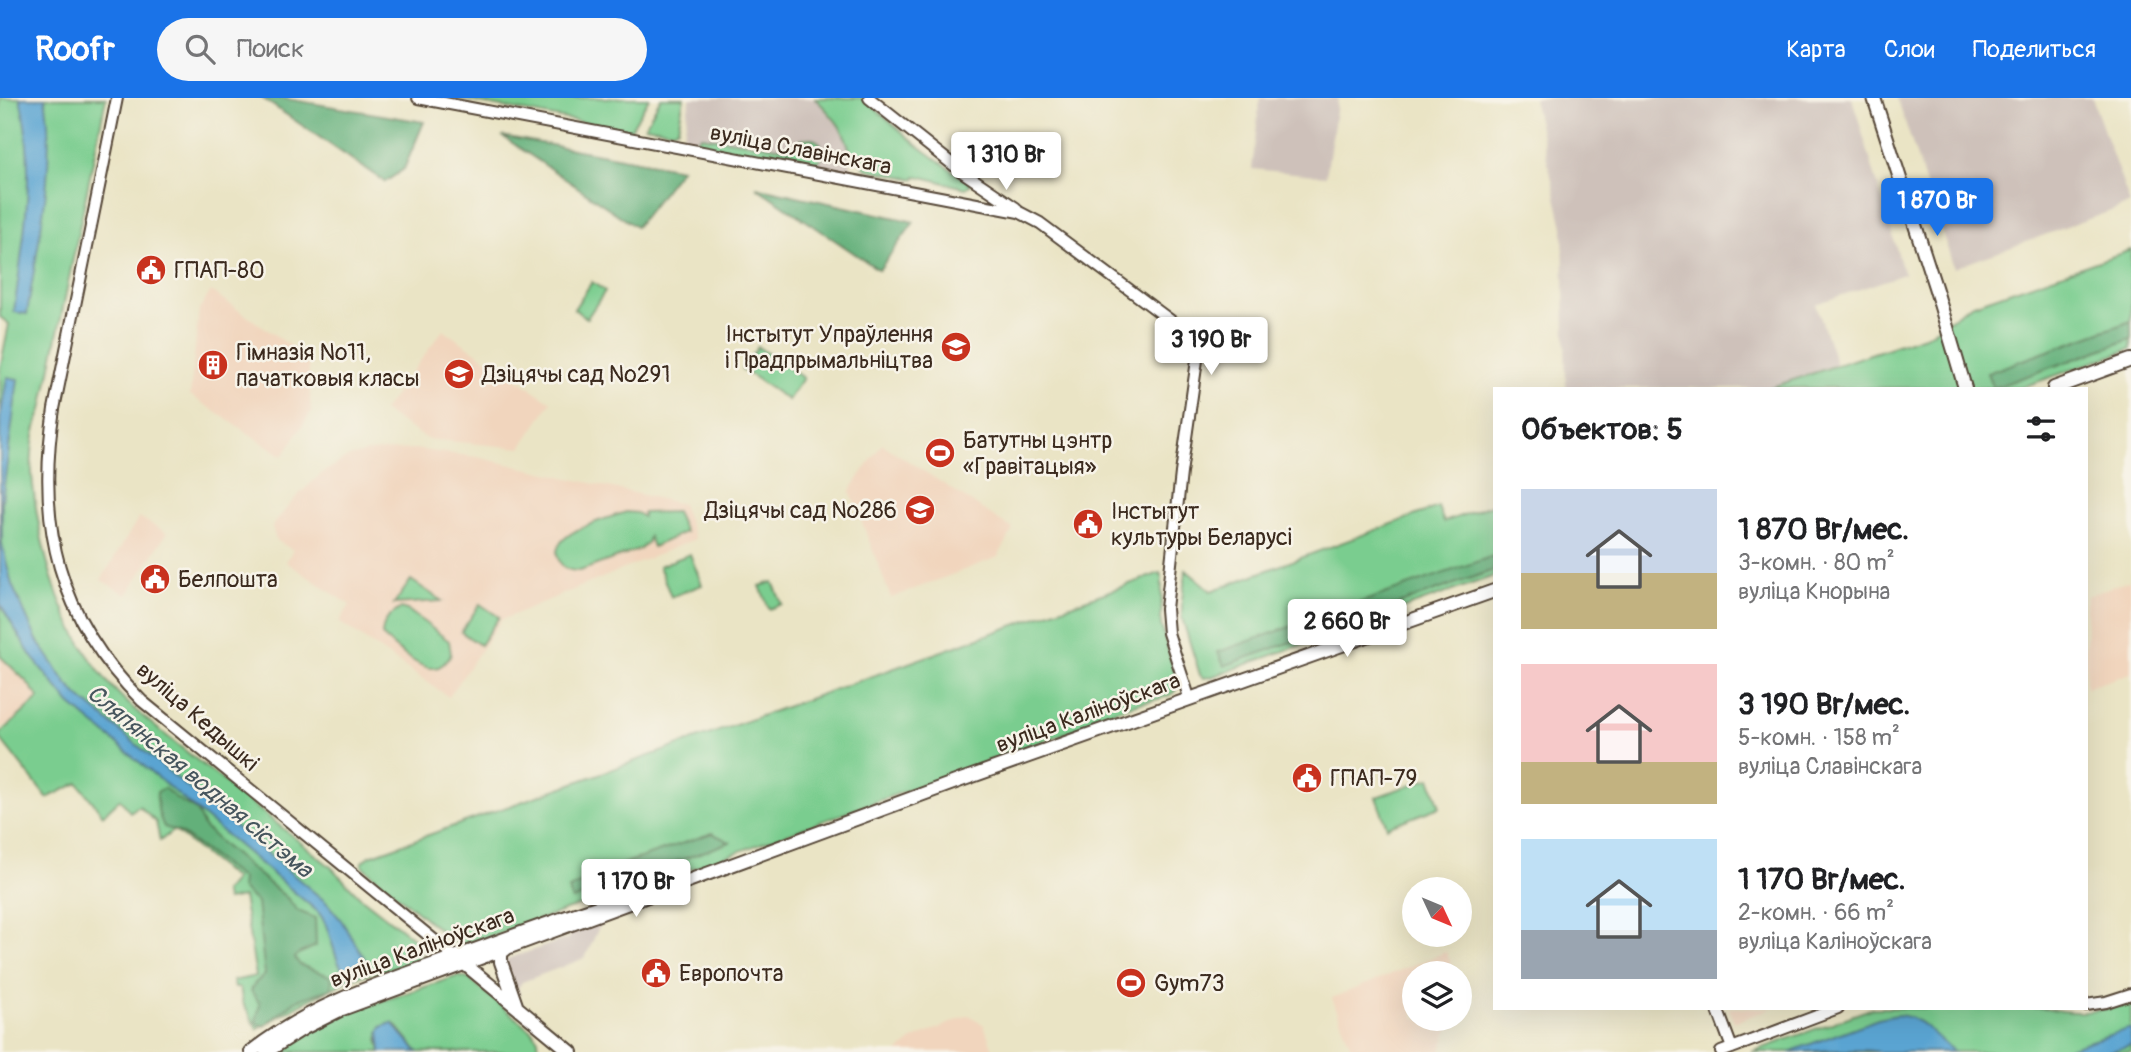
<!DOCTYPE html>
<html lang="ru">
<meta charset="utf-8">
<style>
:root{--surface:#fff;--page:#f6f6f6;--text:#202124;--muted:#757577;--accent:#1a73e8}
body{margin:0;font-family:Pangolin,sans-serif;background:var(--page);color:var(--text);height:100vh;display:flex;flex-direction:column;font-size:26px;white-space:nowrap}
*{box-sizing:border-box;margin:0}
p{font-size:23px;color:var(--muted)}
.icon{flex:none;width:38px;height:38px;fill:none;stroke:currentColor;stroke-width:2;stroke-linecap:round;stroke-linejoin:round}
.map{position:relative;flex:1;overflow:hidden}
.side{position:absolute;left:1493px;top:289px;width:595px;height:623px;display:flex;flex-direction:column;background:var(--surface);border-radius:0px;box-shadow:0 7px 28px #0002}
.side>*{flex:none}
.needle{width:46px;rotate:134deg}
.controls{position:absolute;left:1402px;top:779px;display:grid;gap:14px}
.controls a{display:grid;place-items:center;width:70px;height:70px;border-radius:50%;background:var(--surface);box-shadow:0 7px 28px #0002;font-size:35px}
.price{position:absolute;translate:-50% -60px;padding:0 16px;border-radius:7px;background:#fff;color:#222;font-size:23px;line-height:46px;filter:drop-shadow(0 2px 4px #0008)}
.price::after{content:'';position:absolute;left:50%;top:42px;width:21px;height:16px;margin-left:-10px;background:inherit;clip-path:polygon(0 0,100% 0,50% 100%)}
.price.current{background:var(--accent);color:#fff}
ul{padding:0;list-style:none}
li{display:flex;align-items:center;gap:21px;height:175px;padding:0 28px}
li span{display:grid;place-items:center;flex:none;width:196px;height:140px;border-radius:0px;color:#555}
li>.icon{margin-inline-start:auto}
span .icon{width:84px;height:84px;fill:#fffc;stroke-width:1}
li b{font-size:30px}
h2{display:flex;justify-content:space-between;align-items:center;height:84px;padding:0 28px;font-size:30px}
header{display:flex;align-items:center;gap:42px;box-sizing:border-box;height:98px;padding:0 35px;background:var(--accent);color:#fff}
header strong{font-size:33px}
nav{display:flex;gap:38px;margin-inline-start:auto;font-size:24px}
.search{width:490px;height:63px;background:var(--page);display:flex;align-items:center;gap:18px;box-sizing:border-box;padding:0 24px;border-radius:38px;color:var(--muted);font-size:26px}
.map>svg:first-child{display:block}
.built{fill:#f1d5bd}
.industrial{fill:#cec1ba}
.green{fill:#7acd8f;stroke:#5a7c56;stroke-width:2}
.forest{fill:#63b07a;stroke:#4f6d4c;stroke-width:2}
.water{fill:#5aa4d2;stroke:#4a6778;stroke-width:2}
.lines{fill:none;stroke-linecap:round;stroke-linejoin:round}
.tertiary-casing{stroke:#554637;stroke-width:14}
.secondary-casing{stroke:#554637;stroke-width:16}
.tertiary{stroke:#fff;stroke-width:10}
.secondary{stroke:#fff;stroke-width:12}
.labels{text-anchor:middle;stroke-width:5;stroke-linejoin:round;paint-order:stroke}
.street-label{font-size:23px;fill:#3b2a1e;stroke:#f7f3e8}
.poi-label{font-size:23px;fill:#3b2a1e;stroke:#f7f3e8;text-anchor:start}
.water-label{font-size:24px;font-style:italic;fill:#46555d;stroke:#f7f3e8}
</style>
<header>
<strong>Roofr</strong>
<div class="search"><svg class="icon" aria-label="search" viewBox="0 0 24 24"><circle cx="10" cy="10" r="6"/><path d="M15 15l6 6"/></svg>Поиск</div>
<nav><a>Карта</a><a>Слои</a><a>Поделиться</a></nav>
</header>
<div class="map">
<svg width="2131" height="954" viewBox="0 0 2131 954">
<rect width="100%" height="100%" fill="#f7f3e8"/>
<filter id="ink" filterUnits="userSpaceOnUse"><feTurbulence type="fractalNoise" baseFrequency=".0143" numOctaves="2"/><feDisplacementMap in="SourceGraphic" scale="14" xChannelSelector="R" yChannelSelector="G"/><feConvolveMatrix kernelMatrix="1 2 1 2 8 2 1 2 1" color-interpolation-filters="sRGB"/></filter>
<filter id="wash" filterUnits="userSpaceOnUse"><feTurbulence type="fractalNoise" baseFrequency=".00686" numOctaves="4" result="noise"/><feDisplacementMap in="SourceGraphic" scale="28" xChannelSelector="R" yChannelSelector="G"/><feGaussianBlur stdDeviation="1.57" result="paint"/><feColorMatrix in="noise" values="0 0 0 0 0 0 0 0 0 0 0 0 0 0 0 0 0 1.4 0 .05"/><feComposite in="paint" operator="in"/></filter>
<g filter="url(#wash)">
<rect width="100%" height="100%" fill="#eae4c5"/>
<path class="built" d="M211 193 308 260 311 314 283 358 190 297 199 212Z
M443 232 551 304 521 350 427 341 383 313Z
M882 346 1013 431 998 459 891 500 850 393Z
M414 351 477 359 682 406 695 441 501 522 449 599 339 524 350 507 286 464 293 452 276 442 272 428 296 399 321 376 346 360 368 354Z
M139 419 167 435 127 497 101 482Z
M2131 482V575L2086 590V498Z
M0 558 26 583 39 600 12 624 0 630Z
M1446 854 1455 875H1414V920L1451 921 1441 954H1353L1332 900Z
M1729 910H1772L1734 924Z
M969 917 984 927 994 954H898L914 941Z"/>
<path class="industrial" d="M690 0H815L845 36 849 47 851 69 859 75 811 67 815 66 822 48 816 41 806 39 790 51 765 46 699 47 675 42 680 40 684 35Z
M1260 0H1338L1326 78 1252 71Z
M1533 0H1852L1904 176 1816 206 1836 266 1769 290H1566L1563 129Z
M1897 0H2092L2130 106 1954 170Z
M611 818 600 827 585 860 522 884 518 890 521 898 516 894 504 862 569 840 570 836 567 834Z"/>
<path class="green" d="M0 0H106L42 312C27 346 31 380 37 416 47 475 63 524 99 573 124 607 160 632 193 659 239 695 285 732 331 769L359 798 423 848 417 864 353 880 303 905 257 931 243 905 240 890H235L233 883 256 878 243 799 227 802 224 794 235 781 174 732 160 743 156 724 139 708 130 714 120 701 103 717 78 685 47 700 0 640V636L39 600 26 583 0 558V270L9 226 0 219Z
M453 0H649L630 33Z
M661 0H684L678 30 673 33 645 28Z
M815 0H863L917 47 971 86 966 90C949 87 934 81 916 78L915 81 866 71 857 59 850 55C846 31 831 17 815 0Z
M701 38 790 51 801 41 812 40 820 45C825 55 822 64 811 67L699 47 696 42Z
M2131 152V251L2020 290H1769L1927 237 1971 207Z
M592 184 605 193 587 220 574 211Z
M758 249 803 280 788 302 742 271Z
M1494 406V478L1211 579 1203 580 1200 577 1182 520V501L1186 472 1211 493 1438 409 1444 424Z
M626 414 637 415 643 419V415L676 414 685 434 653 449 649 439 647 445 640 451 580 473C569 473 562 471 558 460 549 434 607 421 626 414Z
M690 456 702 487 671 499 659 468Z
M1160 475 1162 480 1161 527 1178 586C1177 590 1177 592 1173 595 1162 603 1148 602 1136 606 1118 610 1101 618 1085 628L605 802 577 808 467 848 455 845 362 768V764L370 758Z
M411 482 442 503 394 506Z
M773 484 782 506 769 511 760 488Z
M480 506 499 519 480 547 461 534Z
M401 510 409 513 449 543 451 556C446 563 443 569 434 570 420 572 391 547 382 537 383 522 389 518 401 510Z
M1430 680 1440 709 1387 729 1376 699Z
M458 878 469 881 533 934 538 941 539 954H418L397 928 392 925 383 928 378 941 381 954H274L336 918Z
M2131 904V954H1752L1873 910H2047C2077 918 2102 913 2131 904Z"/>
<path class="forest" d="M262 0H281L424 24 404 71 385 84Z
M502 38 681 71 636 129Z
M756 89 914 124 879 172Z
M2131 223V241L1993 290 1987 275Z
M1493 458 1494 472 1224 568 1218 554Z
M164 690 177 701 196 712 204 729 224 748 287 800 298 813 315 820 316 848 298 856 295 860 300 867 330 878 332 882 331 891 297 902 264 928 259 927 256 924 260 906 251 893 255 885 265 877 257 805 241 790 242 781 181 735 164 729C158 717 156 707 157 694Z
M712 735 730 744 572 802 569 791 623 766Z"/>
<path class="water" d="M20 0H45C57 68 37 148 27 216L14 214C23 142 37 72 20 0Z
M7 279 18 281 2 403V446L12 487 37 542 67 586 78 598 327 805 341 822 365 861 364 868 359 875 349 878C333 869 333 831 318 814L70 606 31 558 0 506V320Z
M1897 917C1925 919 1934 940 1955 954H1877C1869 950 1804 954 1789 954L1878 921Z
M392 925 418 954H381L379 933 383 928Z
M2131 930V947L2109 954H2056Z"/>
</g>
<g filter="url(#ink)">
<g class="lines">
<g class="tertiary-casing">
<path id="tertiary" d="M117 0 54 311C36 426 58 520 142 603L455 859
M418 0 1019 114 1040 125 1178 228 1193 245 1197 262 1181 375 1166 511 1168 535 1189 599
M869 0 961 73 1016 110
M2086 907 2106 904 2131 896
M1717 910 1732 950
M1721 954 1838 910"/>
</g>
<g class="secondary-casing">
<path id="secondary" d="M1874 0 1936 192 1965 290
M2054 290 2131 262
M506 851 501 855V864L516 907
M461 863 571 954
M251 954C311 906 384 884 455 859 508 840 560 820 613 804
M266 954 304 930 342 911 961 682 1494 493"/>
</g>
<use href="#tertiary" class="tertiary"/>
<use href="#secondary" class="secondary"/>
</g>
</g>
<defs>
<g id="civic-disc" transform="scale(1.575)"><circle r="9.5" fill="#c8321e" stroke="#f7f3e8"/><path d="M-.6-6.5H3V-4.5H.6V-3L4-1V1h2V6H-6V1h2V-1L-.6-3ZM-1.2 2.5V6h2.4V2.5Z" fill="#fff"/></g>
<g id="university-disc" transform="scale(1.575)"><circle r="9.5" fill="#c8321e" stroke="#f7f3e8"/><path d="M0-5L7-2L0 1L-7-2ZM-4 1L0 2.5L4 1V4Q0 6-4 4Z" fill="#fff"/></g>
<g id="building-disc" transform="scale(1.575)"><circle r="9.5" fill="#c8321e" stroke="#f7f3e8"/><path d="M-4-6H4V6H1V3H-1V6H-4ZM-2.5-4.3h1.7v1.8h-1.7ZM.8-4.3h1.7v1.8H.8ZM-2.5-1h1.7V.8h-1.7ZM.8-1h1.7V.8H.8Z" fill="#fff"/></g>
<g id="school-disc" transform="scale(1.575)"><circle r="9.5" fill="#c8321e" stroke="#f7f3e8"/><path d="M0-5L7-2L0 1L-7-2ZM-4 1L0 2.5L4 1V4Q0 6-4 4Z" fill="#fff"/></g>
<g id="stadium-disc" transform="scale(1.575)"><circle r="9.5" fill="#c8321e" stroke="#f7f3e8"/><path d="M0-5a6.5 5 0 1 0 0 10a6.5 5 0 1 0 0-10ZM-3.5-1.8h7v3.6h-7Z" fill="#fff"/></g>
</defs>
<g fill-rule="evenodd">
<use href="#civic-disc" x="151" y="172"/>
<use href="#university-disc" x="956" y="249"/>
<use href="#building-disc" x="213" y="267"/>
<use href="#school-disc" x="459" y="276"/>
<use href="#stadium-disc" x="940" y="355"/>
<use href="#school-disc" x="920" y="412"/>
<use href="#civic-disc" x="1088" y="426"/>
<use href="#civic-disc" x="155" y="481"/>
<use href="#civic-disc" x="1307" y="680"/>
<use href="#civic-disc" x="656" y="875"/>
<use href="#stadium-disc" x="1131" y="885"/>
</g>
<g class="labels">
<g class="street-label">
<text transform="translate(801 51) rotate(11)" y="8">вуліца Славінскага</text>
<text transform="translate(1088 614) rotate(-20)" y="8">вуліца Каліноўскага</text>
<text transform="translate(198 618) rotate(41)" y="8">вуліца Кедышкі</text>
<text transform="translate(422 849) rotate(-20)" y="8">вуліца Каліноўскага</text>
</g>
<g class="poi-label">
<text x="174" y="180">ГПАП-80</text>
<text x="933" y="244" text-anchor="end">Інстытут Упраўлення<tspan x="933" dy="26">і Прадпрымальніцтва</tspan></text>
<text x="236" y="262">Гімназія №11,<tspan x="236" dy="26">пачатковыя класы</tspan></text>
<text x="482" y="284">Дзіцячы сад №291</text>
<text x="963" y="350">Батутны цэнтр<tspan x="963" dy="26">«Гравітацыя»</tspan></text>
<text x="897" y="420" text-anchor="end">Дзіцячы сад №286</text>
<text x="1111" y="421">Інстытут<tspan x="1111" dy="26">культуры Беларусі</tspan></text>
<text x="178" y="489">Белпошта</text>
<text x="1330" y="688">ГПАП-79</text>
<text x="679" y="883">Европочта</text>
<text x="1154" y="893">Gym73</text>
</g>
<g class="water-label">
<text transform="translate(200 683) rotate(40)" y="8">Сляпянская водная сістэма</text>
</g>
</g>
</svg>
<div class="controls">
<a><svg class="needle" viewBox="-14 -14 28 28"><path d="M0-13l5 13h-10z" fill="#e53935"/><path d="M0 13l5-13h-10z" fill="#757577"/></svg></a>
<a><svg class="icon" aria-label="layers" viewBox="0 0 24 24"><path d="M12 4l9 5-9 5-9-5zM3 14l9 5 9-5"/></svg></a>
</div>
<b class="price" style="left:1006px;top:94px">1 310 Br</b>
<b class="price current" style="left:1937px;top:140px">1 870 Br</b>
<b class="price" style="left:1211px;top:279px">3 190 Br</b>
<b class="price" style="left:1347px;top:561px">2 660 Br</b>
<b class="price" style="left:636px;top:821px">1 170 Br</b>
<section class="side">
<h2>Объектов: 5<svg class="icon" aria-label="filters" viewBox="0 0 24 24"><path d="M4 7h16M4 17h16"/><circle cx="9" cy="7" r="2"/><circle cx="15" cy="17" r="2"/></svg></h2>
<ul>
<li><span style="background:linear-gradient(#c9d6e8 60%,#c2b280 0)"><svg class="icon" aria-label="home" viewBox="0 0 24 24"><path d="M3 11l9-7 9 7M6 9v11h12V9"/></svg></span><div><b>1 870 Br/мес.</b><p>3-комн. · 80 m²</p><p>вуліца Кнорына</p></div></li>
<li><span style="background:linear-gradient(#f6c9c9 70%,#c2b280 0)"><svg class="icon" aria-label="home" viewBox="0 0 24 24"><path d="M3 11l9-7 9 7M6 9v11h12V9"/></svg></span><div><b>3 190 Br/мес.</b><p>5-комн. · 158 m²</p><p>вуліца Славінскага</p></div></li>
<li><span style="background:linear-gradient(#bfe0f5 65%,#9aa5b1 0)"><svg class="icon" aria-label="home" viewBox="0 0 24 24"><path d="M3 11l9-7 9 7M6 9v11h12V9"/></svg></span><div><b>1 170 Br/мес.</b><p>2-комн. · 66 m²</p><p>вуліца Каліноўскага</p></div></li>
</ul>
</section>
</div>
